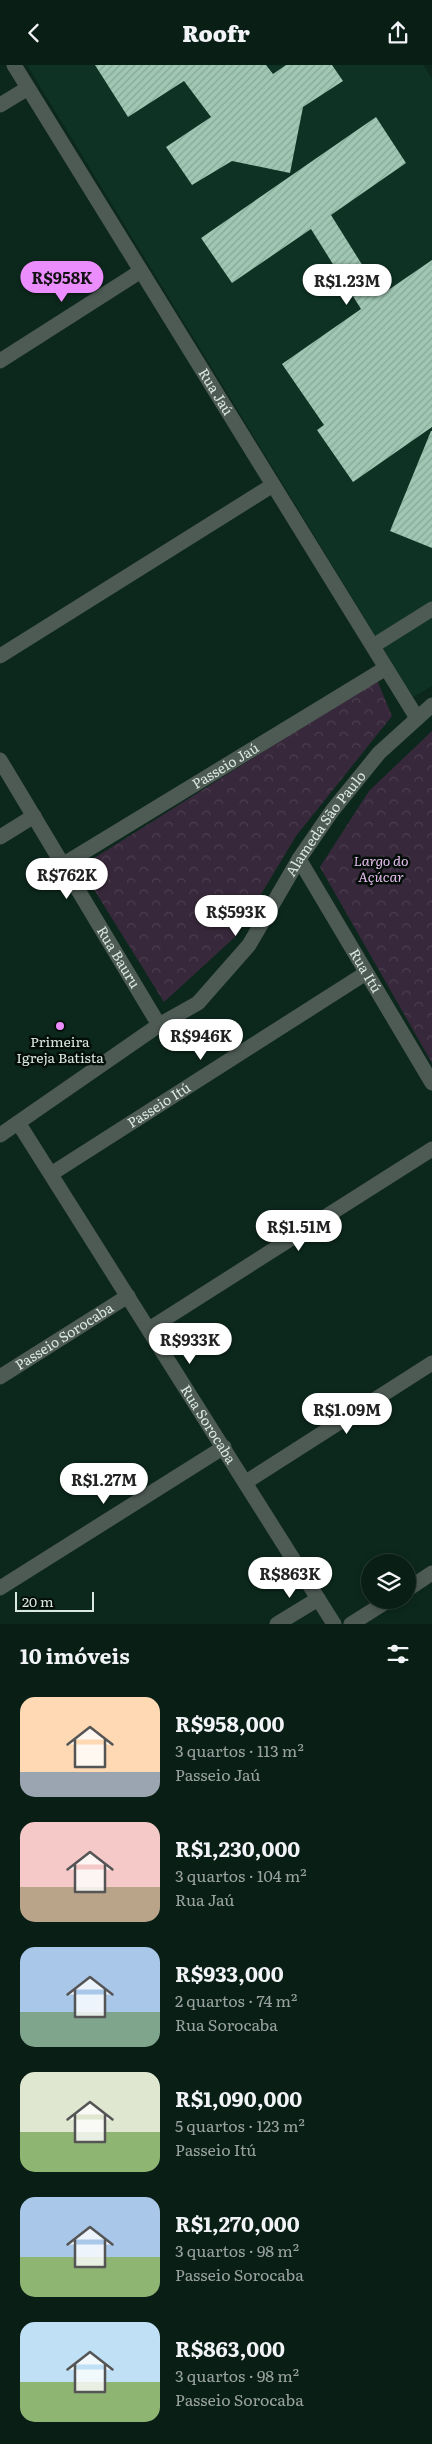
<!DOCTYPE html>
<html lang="pt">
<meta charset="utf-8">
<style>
:root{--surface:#091e15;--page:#12271e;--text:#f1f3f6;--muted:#99a2a0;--line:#293c34;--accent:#eb8dfc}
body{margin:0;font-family:Literata,serif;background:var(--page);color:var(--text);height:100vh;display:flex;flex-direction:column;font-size:19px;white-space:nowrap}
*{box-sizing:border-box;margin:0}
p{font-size:16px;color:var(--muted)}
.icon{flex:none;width:28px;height:28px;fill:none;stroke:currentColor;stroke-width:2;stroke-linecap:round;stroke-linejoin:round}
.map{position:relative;height:1559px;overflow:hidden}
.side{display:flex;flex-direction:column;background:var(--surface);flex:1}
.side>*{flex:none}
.fabs{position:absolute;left:361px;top:1489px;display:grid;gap:10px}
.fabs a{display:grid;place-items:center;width:55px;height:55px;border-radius:50%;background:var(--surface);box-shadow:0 2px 8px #0003,0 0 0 1px var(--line);font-size:25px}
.scale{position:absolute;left:15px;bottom:12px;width:79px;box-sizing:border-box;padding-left:5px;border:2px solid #d9e8e0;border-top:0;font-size:14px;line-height:18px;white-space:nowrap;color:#d9e8e0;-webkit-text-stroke:4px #040e09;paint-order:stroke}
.price{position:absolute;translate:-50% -42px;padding:0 11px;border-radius:18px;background:#fff;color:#222;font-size:16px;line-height:32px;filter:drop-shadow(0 1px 2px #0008)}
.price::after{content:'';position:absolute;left:50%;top:30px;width:15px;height:11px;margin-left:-8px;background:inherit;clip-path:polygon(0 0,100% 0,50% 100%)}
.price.current{background:var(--accent);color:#111}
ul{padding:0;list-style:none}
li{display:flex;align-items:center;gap:15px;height:125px;padding:0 20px}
li span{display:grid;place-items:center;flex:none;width:140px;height:100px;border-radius:15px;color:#555}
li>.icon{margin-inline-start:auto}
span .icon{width:60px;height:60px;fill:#fffc;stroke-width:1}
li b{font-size:21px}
h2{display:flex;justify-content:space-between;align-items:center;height:60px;padding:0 20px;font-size:21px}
header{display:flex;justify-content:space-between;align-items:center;height:65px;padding:0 20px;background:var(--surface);font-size:22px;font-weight:800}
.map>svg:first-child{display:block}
.built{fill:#0e3324}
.park{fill:url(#park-crowns)}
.building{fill:url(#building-hatch)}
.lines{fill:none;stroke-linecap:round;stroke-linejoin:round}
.minor{stroke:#4e5a54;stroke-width:15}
.poi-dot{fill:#eb8dfc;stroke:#040e09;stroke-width:2}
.labels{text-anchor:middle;stroke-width:5;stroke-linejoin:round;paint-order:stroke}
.street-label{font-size:14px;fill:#d9e8e0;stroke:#040e09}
.park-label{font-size:14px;font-style:italic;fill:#e4baec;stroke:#040e09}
.poi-label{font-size:14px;fill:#d9e8e0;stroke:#040e09}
</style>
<header><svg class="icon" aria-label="back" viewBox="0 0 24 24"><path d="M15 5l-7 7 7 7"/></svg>Roofr<svg class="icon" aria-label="share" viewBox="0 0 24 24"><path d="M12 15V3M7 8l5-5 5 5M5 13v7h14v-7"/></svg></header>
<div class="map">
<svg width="432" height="1559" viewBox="0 0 432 1559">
<defs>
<pattern id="park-crowns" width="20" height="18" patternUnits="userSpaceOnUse" patternTransform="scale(1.25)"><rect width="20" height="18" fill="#38283b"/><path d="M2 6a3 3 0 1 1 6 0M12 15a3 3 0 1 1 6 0" fill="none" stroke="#4b3d4e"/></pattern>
<pattern id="building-hatch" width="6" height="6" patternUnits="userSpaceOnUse" patternTransform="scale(1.25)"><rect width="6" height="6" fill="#9fc7b3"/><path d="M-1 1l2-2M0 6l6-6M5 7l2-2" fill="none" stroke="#88a797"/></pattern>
</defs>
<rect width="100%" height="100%" fill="#0c281c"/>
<path class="built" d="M27 0H423L432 14V621L413 632Z"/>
<path class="park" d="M377 615 392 651 296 771 236 871 164 937 80 802Z
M432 666V998L320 802 369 726Z"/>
<path class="building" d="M95 0H266L273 9 286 0H332L343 16 303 42 290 108 232 96 192 120 166 82 211 52 184 16 128 52Z
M376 52 406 98 331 150 381 230 432 195V362L353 417 317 365 324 360 282 299 361 244 311 164 232 218 201 173Z
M431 366H432V483L390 466Z"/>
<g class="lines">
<g class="minor">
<path id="s1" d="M14 0 417 653"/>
<path d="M0 40 28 23"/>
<path d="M0 296 141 206"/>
<path d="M373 581 432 544"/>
<path d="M0 591 273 420"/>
<path id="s2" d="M0 695 159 960"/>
<path d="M0 772 34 751"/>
<path id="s3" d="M299 794 432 1018"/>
<path id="s4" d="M64 799 386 603"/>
<path id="s5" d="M19 1059 334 1559"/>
<path id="s6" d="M0 1070 159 960 198 938 249 880 299 794 332 746 379 688 432 640"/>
<path id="s7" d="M51 1109 366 908"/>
<path d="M149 1264 432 1084"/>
<path id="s8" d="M0 1312 128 1231"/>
<path d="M246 1417 432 1298"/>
<path d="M0 1523 224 1382"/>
<path d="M408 1524 432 1508"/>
<path d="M277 1559 318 1534"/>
<path d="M351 1559 389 1535"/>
</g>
</g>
<circle class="poi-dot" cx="60" cy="961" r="5"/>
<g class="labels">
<g class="street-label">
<text dy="5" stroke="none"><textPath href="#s1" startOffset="384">Rua Jaú</textPath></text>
<text dy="5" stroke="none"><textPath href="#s4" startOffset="189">Passeio Jaú</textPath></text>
<text dy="5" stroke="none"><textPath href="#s6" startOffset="459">Alameda São Paulo</textPath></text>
<text dy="5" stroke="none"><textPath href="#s2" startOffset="230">Rua Bauru</textPath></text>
<text dy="5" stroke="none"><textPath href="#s3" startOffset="130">Rua Itú</textPath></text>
<text dy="5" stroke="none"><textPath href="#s7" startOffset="128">Passeio Itú</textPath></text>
<text dy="5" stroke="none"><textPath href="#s8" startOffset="76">Passeio Sorocaba</textPath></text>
<text dy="5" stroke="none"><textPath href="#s5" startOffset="355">Rua Sorocaba</textPath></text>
</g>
<g class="park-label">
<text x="381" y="801">Largo do<tspan x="381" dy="16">Açúcar</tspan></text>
</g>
<g class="poi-label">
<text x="60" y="982">Primeira<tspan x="60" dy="16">Igreja Batista</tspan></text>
</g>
</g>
</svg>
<div class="fabs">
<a><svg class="icon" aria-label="layers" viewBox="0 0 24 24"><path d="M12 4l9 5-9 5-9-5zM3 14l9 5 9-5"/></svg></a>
</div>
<div class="scale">20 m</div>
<b class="price current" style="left:62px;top:238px">R$958K</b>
<b class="price" style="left:347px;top:241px">R$1.23M</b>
<b class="price" style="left:67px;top:835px">R$762K</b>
<b class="price" style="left:236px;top:872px">R$593K</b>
<b class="price" style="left:201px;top:996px">R$946K</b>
<b class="price" style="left:299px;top:1187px">R$1.51M</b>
<b class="price" style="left:190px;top:1300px">R$933K</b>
<b class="price" style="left:347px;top:1370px">R$1.09M</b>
<b class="price" style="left:104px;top:1440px">R$1.27M</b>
<b class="price" style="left:290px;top:1534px">R$863K</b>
</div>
<section class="side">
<h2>10 imóveis<svg class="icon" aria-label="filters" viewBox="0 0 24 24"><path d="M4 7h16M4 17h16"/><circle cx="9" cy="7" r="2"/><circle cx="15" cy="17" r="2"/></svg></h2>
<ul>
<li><span style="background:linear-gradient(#ffd9b3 75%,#9aa5b1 0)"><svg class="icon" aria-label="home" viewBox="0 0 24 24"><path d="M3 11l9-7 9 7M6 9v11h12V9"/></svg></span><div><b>R$958,000</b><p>3 quartos · 113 m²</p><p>Passeio Jaú</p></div></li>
<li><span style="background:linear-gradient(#f6c9c9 65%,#b9a48a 0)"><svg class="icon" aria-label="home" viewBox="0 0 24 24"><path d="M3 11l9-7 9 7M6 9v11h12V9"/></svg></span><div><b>R$1,230,000</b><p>3 quartos · 104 m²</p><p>Rua Jaú</p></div></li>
<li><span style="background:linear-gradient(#a9c7e8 65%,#7fa58c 0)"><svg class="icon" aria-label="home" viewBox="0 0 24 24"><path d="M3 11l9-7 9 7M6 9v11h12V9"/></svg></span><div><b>R$933,000</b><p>2 quartos · 74 m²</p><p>Rua Sorocaba</p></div></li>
<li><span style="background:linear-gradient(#dfe7d0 60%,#8fb573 0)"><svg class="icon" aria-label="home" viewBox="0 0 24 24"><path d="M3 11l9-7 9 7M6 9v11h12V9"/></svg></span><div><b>R$1,090,000</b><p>5 quartos · 123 m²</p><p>Passeio Itú</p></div></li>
<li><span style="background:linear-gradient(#a9c7e8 60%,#8fb573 0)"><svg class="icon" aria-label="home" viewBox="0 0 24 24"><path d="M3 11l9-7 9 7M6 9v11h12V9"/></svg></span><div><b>R$1,270,000</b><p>3 quartos · 98 m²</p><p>Passeio Sorocaba</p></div></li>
<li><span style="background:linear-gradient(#bfe0f5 60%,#8fb573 0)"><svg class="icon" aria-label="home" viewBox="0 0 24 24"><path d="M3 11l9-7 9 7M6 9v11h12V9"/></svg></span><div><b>R$863,000</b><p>3 quartos · 98 m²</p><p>Passeio Sorocaba</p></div></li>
</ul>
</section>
